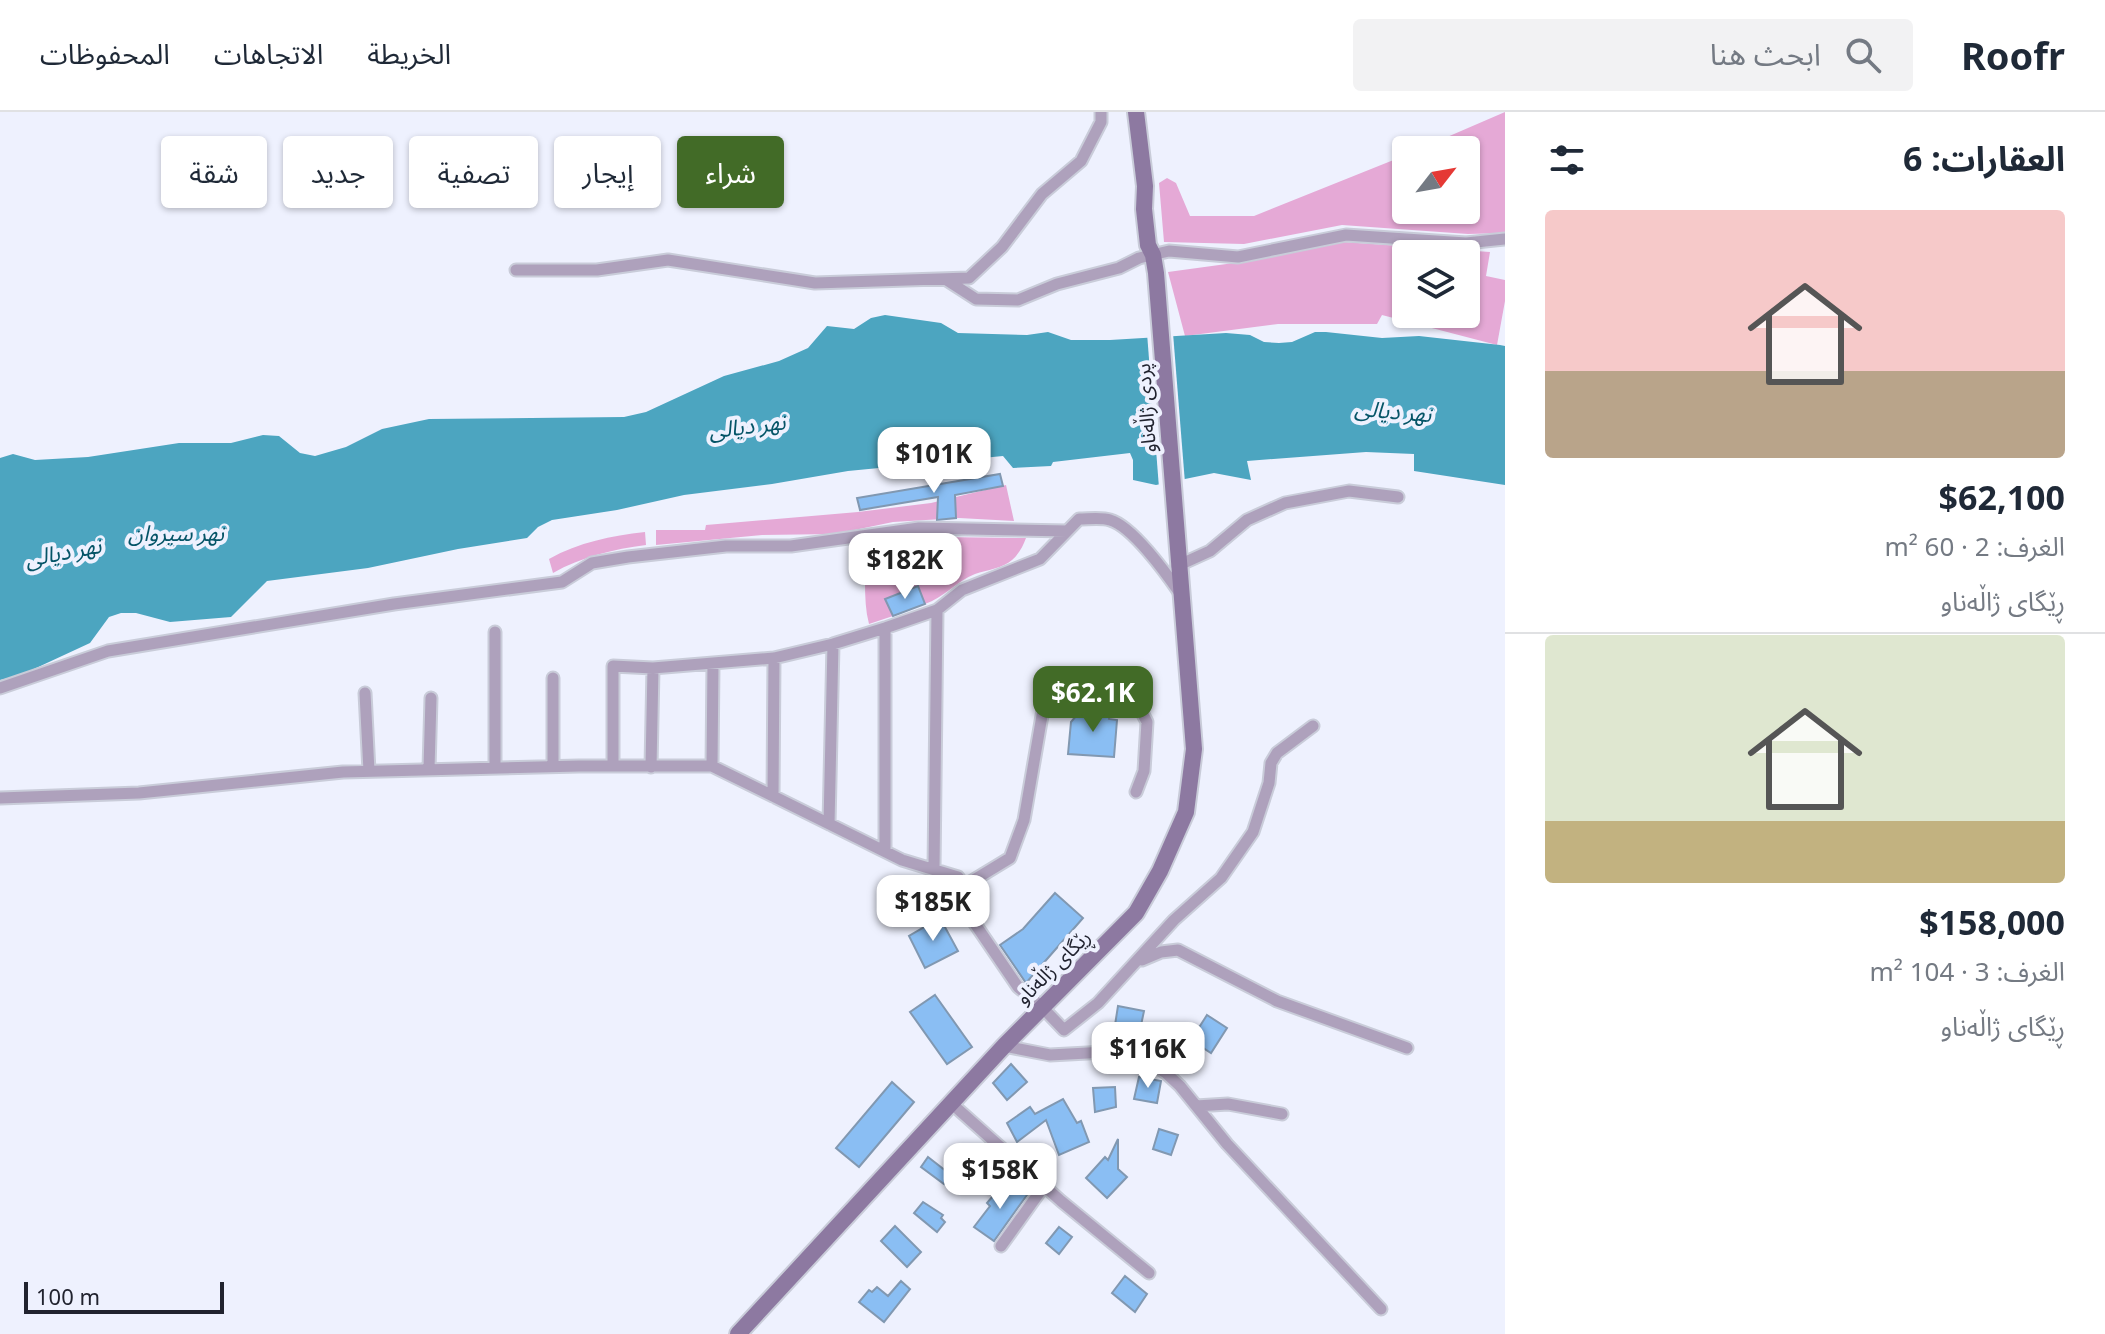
<!DOCTYPE html>
<html lang="ar">
<meta charset="utf-8">
<style>
:root{--surface:#fff;--page:#f2f2f3;--text:#1f2937;--muted:#747a83;--line:#e0e1e3;--accent:#426b27}
body{margin:0;font-family:"Noto Sans","Noto Sans Arabic",sans-serif;background:var(--page);color:var(--text);direction:rtl;height:100vh;display:flex;flex-direction:column;font-size:30px;white-space:nowrap}
*{box-sizing:border-box;margin:0}
p{font-size:26px;color:var(--muted)}
.icon{flex:none;width:44px;height:44px;fill:none;stroke:currentColor;stroke-width:2;stroke-linecap:round;stroke-linejoin:round}
.map{position:relative;flex:1;overflow:hidden;direction:ltr}
.side{display:flex;flex-direction:column;background:var(--surface);width:600px}
.side>*{flex:none}
.banner{position:absolute;left:24px;top:24px;width:760px;height:72px;direction:rtl;display:flex;gap:16px}
.needle{width:52px;rotate:59deg}
.fabs{position:absolute;left:1392px;top:24px;display:grid;gap:16px}
.fabs a{display:grid;place-items:center;width:88px;height:88px;border-radius:8px;background:var(--surface);box-shadow:0 2px 6px #0004;font-size:40px}
.scale{position:absolute;left:24px;bottom:20px;width:200px;box-sizing:border-box;padding-left:8px;border:4px solid #21232f;border-top:0;font-size:22px;line-height:28px;white-space:nowrap;color:#21232f;-webkit-text-stroke:6px #eef1fe;paint-order:stroke}
.price{position:absolute;translate:-50% -68px;padding:0 18px;border-radius:16px;background:#fff;color:#222;font-size:26px;line-height:52px;filter:drop-shadow(0 2px 4px #0008)}
.price::after{content:'';position:absolute;left:50%;top:48px;width:24px;height:18px;margin-left:-12px;background:inherit;clip-path:polygon(0 0,100% 0,50% 100%)}
.price.active{background:var(--accent);color:#fff}
ul{padding:0;list-style:none}
li{display:grid;align-content:center;gap:16px;height:424px;padding:0 40px}
li+li{border-top:2px solid var(--line)}
li span{display:grid;place-items:center;height:248px;border-radius:8px;color:#555}
li>.icon{margin-inline-start:auto}
span .icon{width:144px;height:144px;fill:#fffc;stroke-width:1}
li b{font-size:34px}
h2{display:flex;justify-content:space-between;align-items:center;height:96px;padding:0 40px;font-size:34px}
.chip{padding:0 28px;border-radius:8px;background:var(--surface);box-shadow:0 2px 6px #0004;font-size:28px;line-height:72px}
.chip.active{background:var(--accent);color:#fff}
header{display:flex;align-items:center;gap:48px;box-sizing:border-box;height:112px;padding:0 40px;background:var(--surface);border-bottom:2px solid var(--line)}
header strong{font-size:38px}
nav{display:flex;gap:44px;margin-inline-start:auto;font-size:28px}
.search{width:560px;height:72px;background:var(--page);display:flex;align-items:center;gap:20px;box-sizing:border-box;padding:0 28px;border-radius:8px;color:var(--muted);font-size:30px}
main{display:flex;flex:1;min-height:0}
.map>svg:first-child{display:block}
.green{fill:#e5a9d6;fill-rule:evenodd}
.water{fill:#4ca5c0}
.pier{fill:#eef1fe}
.building{fill:#8abef3;stroke:#8198b1;stroke-width:2}
.lines{fill:none;stroke-linecap:round;stroke-linejoin:round}
.street-casing{stroke:#c9ccd9;stroke-width:15}
.secondary-casing{stroke:#c9ccd9;stroke-width:20}
.street{stroke:#aea1bc;stroke-width:11}
.secondary{stroke:#8d79a1;stroke-width:16}
.labels{text-anchor:middle;stroke-width:8;stroke-linejoin:round;paint-order:stroke}
.street-label{font-size:20px;fill:#21232f;stroke:#eef1fe}
.water-label{font-size:22px;font-style:italic;fill:#055467;stroke:#eef1fe}
</style>
<header>
<strong>Roofr</strong>
<div class="search"><svg class="icon" aria-label="search" viewBox="0 0 24 24"><circle cx="10" cy="10" r="6"/><path d="M15 15l6 6"/></svg>ابحث هنا</div>
<nav><a>الخريطة</a><a>الاتجاهات</a><a>المحفوظات</a></nav>
</header>
<main>
<section class="side">
<h2>العقارات: 6<svg class="icon" aria-label="filters" viewBox="0 0 24 24"><path d="M4 7h16M4 17h16"/><circle cx="9" cy="7" r="2"/><circle cx="15" cy="17" r="2"/></svg></h2>
<ul>
<li><span style="background:linear-gradient(#f6c9c9 65%,#b9a48a 0)"><svg class="icon" aria-label="home" viewBox="0 0 24 24"><path d="M3 11l9-7 9 7M6 9v11h12V9"/></svg></span><div><b>$62,100</b><p>الغرف: 2 · 60 m²</p><p>ڕێگای ژاڵەناو</p></div></li>
<li><span style="background:linear-gradient(#dfe7d0 75%,#c2b280 0)"><svg class="icon" aria-label="home" viewBox="0 0 24 24"><path d="M3 11l9-7 9 7M6 9v11h12V9"/></svg></span><div><b>$158,000</b><p>الغرف: 3 · 104 m²</p><p>ڕێگای ژاڵەناو</p></div></li>
</ul>
</section>
<div class="map">
<svg width="1505" height="1222" viewBox="0 0 1505 1222">
<rect width="100%" height="100%" fill="#eef1fe"/>
<path class="green" d="M1505 0V121L1468 122 1342 113 1244 132 1164 130 1159 71 1167 66 1176 71 1190 104H1254L1406 43V98H1466V38H1417Z
M1343 130 1490 140 1486 164 1505 168V189L1497 233 1382 203 1377 212H1278L1185 224 1168 160 1241 150ZM1406 142H1466V202H1406Z
M1006 373 1014 409 959 406 893 410 835 422 762 423 656 433V418H705L706 413 858 400 931 391Z
M645 420 646 433C614 437 581 445 553 461L549 447C579 430 611 424 645 420Z
M939 425 1026 426C1023 434 1019 442 1012 448 1003 456 987 458 975 462 957 469 943 486 925 492L918 475 885 487 893 504 869 512C862 485 868 460 861 434Z"/>
<path class="water" d="M885 203 941 211 958 221 1027 223 1048 220 1071 228H1110L1226 221 1250 223 1264 230 1279 231 1292 230 1315 220H1326L1382 226 1419 224 1500 233 1505 234V373L1414 359V342L1366 340 1247 349 1251 368 1214 361 1156 373 1133 368V348L1130 341 1053 350 1051 354 1013 356 1003 344 848 359 772 372 684 383 617 398 552 408 538 415 527 426 458 437 368 456 267 469 231 505 170 510 136 501H121L109 505 90 531 21 563 0 568V346L13 342 35 348 88 345 179 331H231L263 323 279 324 300 341 315 344 346 335 382 317 429 307 624 305 646 300 724 264 779 249 808 236 827 214 854 217 871 206Z"/>
<path class="pier" d="M1147 221H1173L1185 371 1159 376Z"/>
<path class="building" d="M1000 362 1003 374 955 383 956 406 937 408 938 385 860 398 857 386Z
M918 474 925 492 893 504 885 487Z
M1082 597 1110 599 1109 607 1117 608 1114 645 1068 642 1071 610Z
M1055 781 1083 806 1026 871 1000 833 1023 817Z
M940 806 958 839 925 856 909 824Z
M935 883 972 935 947 952 910 900Z
M1118 894 1144 899 1140 918 1115 913Z
M1207 903 1227 916 1211 941 1191 928Z
M1011 952 1027 970 1007 988 993 971Z
M1139 965 1161 969 1157 991 1134 987Z
M892 970 914 990 859 1055 836 1036Z
M1115 975 1116 995 1095 1000 1093 976Z
M1063 987 1077 1011 1081 1009 1089 1030 1059 1043 1046 1008 1017 1030 1007 1011 1030 995 1035 1002Z
M1159 1017 1178 1023 1171 1043 1153 1037Z
M1118 1027V1057L1127 1065 1107 1086 1086 1066 1105 1045 1108 1048Z
M928 1045 951 1063 944 1072 921 1055Z
M1004 1071 1014 1080 1019 1075 1027 1083 994 1129 974 1115 990 1094 987 1091Z
M923 1090 943 1103 941 1106 945 1110 937 1120 914 1101Z
M895 1114 921 1140 907 1155 881 1129Z
M1059 1115 1072 1125 1059 1142 1046 1131Z
M1125 1164 1147 1182 1135 1200 1112 1181Z
M901 1169 910 1177 884 1210 859 1190 869 1178 872 1180 877 1175 888 1184Z"/>
<g class="lines">
<g class="street-casing">
<path id="street" d="M516 158H597L668 148 815 171 969 166 1002 135 1042 82 1081 49 1101 10V0
M945 167 976 187 1018 188 1057 172 1119 156 1139 146 1169 139 1238 145 1346 123 1466 131 1505 127
M1177 454 1210 439 1247 408 1285 391 1349 379 1398 385
M553 566V654
M0 576 108 539 394 492 562 470 592 451 628 445 726 434H791L919 416 1067 419
M365 581 369 659
M613 654V554L653 556 774 546 833 532 885 516 937 498 962 478 1040 447 1079 407C1088 407 1102 405 1110 408 1132 414 1166 461 1179 480
M712 654 713 551
M651 655 653 556
M495 656V520
M429 657 431 586
M773 684 774 546
M0 686 139 681 343 660 579 654H712L902 748 958 765 965 775 969 803 1018 875 1042 895 1064 918 1098 891 1174 808 1221 766 1253 720 1269 671 1271 651 1277 641 1313 614
M829 712 833 532
M885 739V516
M934 757 937 498
M964 774 1010 746 1024 708 1044 592 1075 568 1124 566 1147 610 1144 659 1136 680
M1142 848 1161 840 1178 838 1277 889 1407 936
M1004 934 1050 943 1106 940 1142 945 1166 961 1180 974 1227 1032 1381 1197
M951 991 1061 1089 1149 1161
M1196 994 1228 992 1282 1002
M1001 1134 1044 1074"/>
</g>
<g class="secondary-casing">
<path id="secondary" d="M738 1222 1004 934 1136 801 1160 759 1186 700 1194 637 1156 161 1153 143 1148 133 1144 97 1145 74 1136 0"/>
</g>
<use href="#street" class="street"/>
<use href="#secondary" class="secondary"/>
</g>
<g class="labels">
<g class="street-label">
<text transform="translate(1146 296) rotate(-94)" y="7">پردی ژاڵەناو</text>
<text transform="translate(1053 855) rotate(-45)" y="7">ڕێگای ژاڵەناو</text>
</g>
<g class="water-label">
<text transform="translate(1393 299) rotate(5)" y="8">نهر ديالى</text>
<text transform="translate(747 314) rotate(-7)" y="8">نهر ديالى</text>
<text x="176" y="429">نهر سیروان</text>
<text transform="translate(63 440) rotate(-11)" y="8">نهر ديالى</text>
</g>
</g>
</svg>
<div class="fabs">
<a><svg class="needle" viewBox="-14 -14 28 28"><path d="M0-13l5 13h-10z" fill="#e53935"/><path d="M0 13l5-13h-10z" fill="#747a83"/></svg></a>
<a><svg class="icon" aria-label="layers" viewBox="0 0 24 24"><path d="M12 4l9 5-9 5-9-5zM3 14l9 5 9-5"/></svg></a>
</div>
<div class="scale">100 m</div>
<b class="price" style="left:934px;top:383px">$101K</b>
<b class="price" style="left:905px;top:489px">$182K</b>
<b class="price active" style="left:1093px;top:622px">$62.1K</b>
<b class="price" style="left:933px;top:831px">$185K</b>
<b class="price" style="left:1148px;top:978px">$116K</b>
<b class="price" style="left:1000px;top:1099px">$158K</b>
<div class="banner">
<a class="chip active">شراء</a>
<a class="chip">إيجار</a>
<a class="chip">تصفية</a>
<a class="chip">جديد</a>
<a class="chip">شقة</a>
</div>
</div>
</main>
